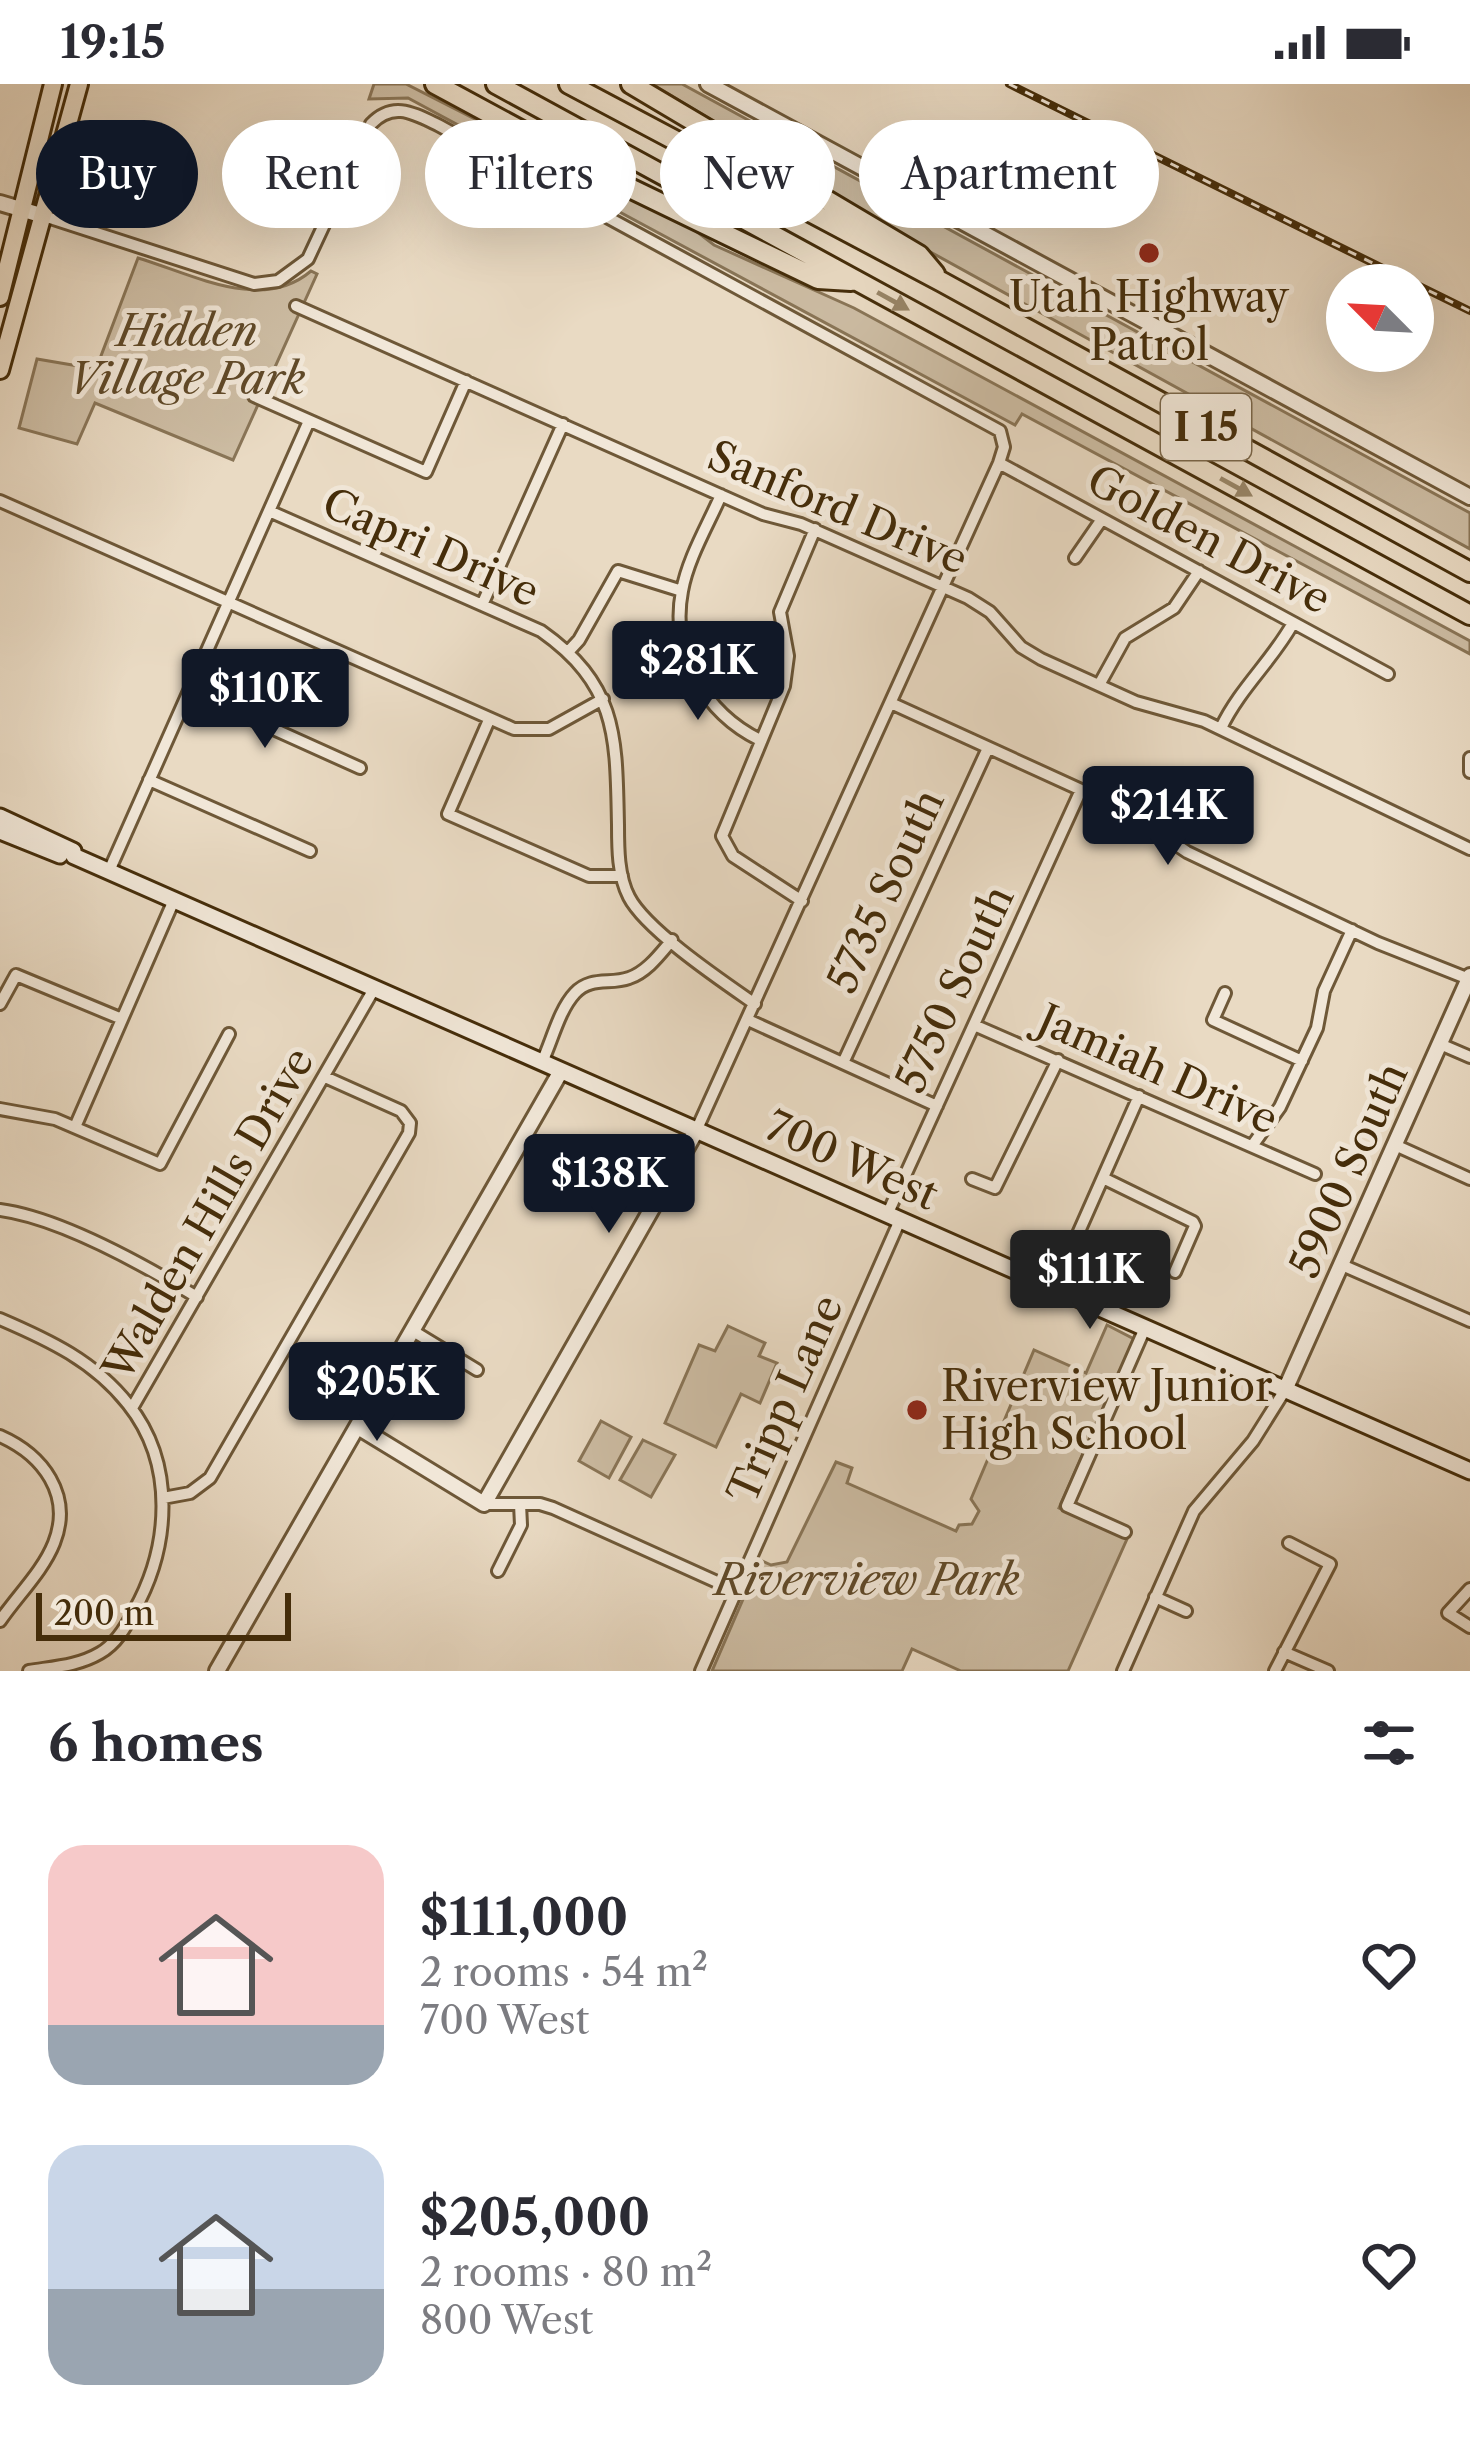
<!DOCTYPE html>
<meta charset="utf-8">
<style>
:root{--surface:#fff;--page:#f7f7f7;--text:#2b2b33;--muted:#7c7c81;--accent:#111827}
body{margin:0;font-family:"Libre Caslon Text",serif;background:var(--page);color:var(--text);height:100vh;display:flex;flex-direction:column;font-size:45px;white-space:nowrap}
*{box-sizing:border-box;margin:0}
p{font-size:39px;color:var(--muted)}
.icon{flex:none;width:66px;height:66px;fill:none;stroke:currentColor;stroke-width:2;stroke-linecap:round;stroke-linejoin:round}
.map{position:relative;height:1587px;overflow:hidden}
.sheet{display:flex;flex-direction:column;background:var(--surface);flex:1}
.sheet>*{flex:none}
.hud{position:absolute;left:36px;top:36px;width:1398px;height:108px;display:flex;gap:24px}
.needle{width:78px;rotate:294deg}
.buttons{position:absolute;left:1326px;top:180px;display:grid;gap:24px}
.buttons a{display:grid;place-items:center;width:108px;height:108px;border-radius:50%;background:var(--surface);box-shadow:0 12px 48px #0002;font-size:60px}
.scale{position:absolute;left:36px;bottom:30px;width:255px;box-sizing:border-box;padding-left:12px;border:6px solid #452d0a;border-top:0;font-size:33px;line-height:42px;white-space:nowrap;color:#452d0a;-webkit-text-stroke:9px #f1e7d8;paint-order:stroke}
.price{position:absolute;translate:-50% -102px;padding:0 27px;border-radius:12px;background:var(--accent);color:#fff;font-size:39px;line-height:78px;filter:drop-shadow(0 3px 6px #0008)}
.price::after{content:'';position:absolute;left:50%;top:72px;width:36px;height:27px;margin-left:-18px;background:inherit;clip-path:polygon(0 0,100% 0,50% 100%)}
.price.active{background:#222;color:#fff}
ul{padding:0;list-style:none}
li{display:flex;align-items:center;gap:36px;height:300px;padding:0 48px}
li span{display:grid;place-items:center;flex:none;width:336px;height:240px;border-radius:36px;color:#555}
li>.icon{margin-inline-start:auto}
span .icon{width:144px;height:144px;fill:#fffc;stroke-width:1}
li b{font-size:51px}
h2{display:flex;justify-content:space-between;align-items:center;height:144px;padding:0 48px;font-size:51px}
.tag{padding:0 42px;border-radius:54px;background:var(--surface);box-shadow:0 12px 48px #0002;font-size:42px;line-height:108px}
.tag.active{background:var(--accent);color:#fff}
.status{display:flex;justify-content:space-between;align-items:center;height:84px;padding:0 60px;background:var(--surface);direction:ltr}
.status svg{height:33px;fill:currentColor}
.map>svg:first-child{display:block}
.green{fill:#cdbda4;stroke:#897557;stroke-width:3}
.lines{fill:none;stroke-linecap:round;stroke-linejoin:round}
.minor-casing{stroke:#6e5838;stroke-width:16}
.tertiary-casing{stroke:#6e5838;stroke-width:20}
.secondary-casing{stroke:#452d0a;stroke-width:21}
.primary-casing{stroke:#452d0a;stroke-width:22}
.motorway-casing{stroke:#452d0a;stroke-width:24}
.minor{stroke:#f1e7d8;stroke-width:10}
.tertiary{stroke:#f1e7d8;stroke-width:14}
.secondary{stroke:#f1e7d8;stroke-width:15}
.primary{stroke:#e9dac3;stroke-width:16}
.motorway{stroke:#e9dac3;stroke-width:18}
.rail-casing{stroke:#452d0a;stroke-width:8}
.rail{stroke:#f1e7d8;stroke-width:3;stroke-dasharray:9;stroke-linecap:butt}
.oneway{fill:#978466}
.poi-dot{fill:#8f2418;stroke:#f1e7d8;stroke-width:4.5}
.labels{text-anchor:middle;stroke-width:10;stroke-linejoin:round;paint-order:stroke}
.shield{fill:#f1e7d8;stroke:#796548;stroke-width:3}
.shield-label{font-size:39px;font-weight:bold;fill:#452d0a}
.poi-label{font-size:42px;fill:#452d0a;stroke:#f1e7d8}
.park-label{font-size:42px;font-style:italic;fill:#604a29;stroke:#f1e7d8}
.street-label{font-size:42px;fill:#452d0a;stroke:#f1e7d8}
</style>
<div class="status"><b>19:15</b><svg viewBox="0 0 49 12"><path d="M0 12V9h3v3zM5 12V6h3v6zM10 12V3h3v9zM15 12V0h3v12zM26 1h20v11H26zM47 4h2v5h-2z"/></svg></div>
<div class="map">
<svg width="1470" height="1587" viewBox="0 0 1470 1587">
<rect width="100%" height="100%" fill="#e9dac3"/>
<filter id="stains"><feTurbulence type="fractalNoise" baseFrequency=".00167" numOctaves="4"/><feColorMatrix values="0 0 0 0 .2 0 0 0 0 .09 0 0 0 0 .02 0 0 0 .5 -.17"/></filter>
<radialGradient id="worn" r=".72"><stop offset=".6" stop-color="#630" stop-opacity="0"/><stop offset="1" stop-color="#630" stop-opacity=".3"/></radialGradient>
<path class="green" d="M374 0H406L696 147 714 161 854 224 1470 557V570L1022 330 1015 341 408 14 369 15Z
M652 0H682L1470 429V465L925 165Z
M138 174C192 190 262 229 311 187L317 190 233 376 95 319 77 360 19 344 37 275 96 285Z
M1107 1241 1134 1255 1059 1424 1127 1455 1068 1587H961L912 1565 902 1587H712L760 1476 771 1481 787 1478 836 1378 852 1384 847 1399 956 1447 959 1441 972 1440 979 1427 971 1415 1034 1266 1086 1289Z
M728 1242 765 1259 759 1272 777 1279 760 1319 741 1310 716 1363 665 1339 699 1261 715 1267Z
M601 1337 631 1353 609 1394 579 1377Z
M643 1356 675 1371 651 1413 620 1396Z"/>
<g class="lines">
<g class="minor-casing">
<path id="minor" d="M44 132 254 200 278 197 308 175 371 40C393 17 413 29 438 41L1000 347 1004 363 999 379 696 1047
M296 222 763 430 801 440 968 514 990 528 1021 563 1041 575 1136 618 1204 637 1470 765
M254 312 426 388 466 297
M999 379 1388 590
M721 411C708 441 688 474 682 507 670 569 705 629 760 656
M0 417 514 645H549L603 615
M269 427 541 547C619 602 616 655 618 741 618 764 618 792 629 813 646 846 722 897 755 920
M1075 474 1102 435
M482 521 563 340
M568 568 579 556 618 487 682 507
M1099 601 1125 554 1174 524 1199 487
M189 607 360 684
M893 620 1125 726 1187 768 1378 859 1469 895
M489 636 448 730 589 792H622
M1221 644C1240 604 1272 577 1293 539
M1470 674V688
M149 696 310 767
M109 787 309 337
M802 817 733 772 722 752 784 602 788 572 780 528 815 445
M1225 909 1213 936 1302 977
M0 920 16 891 122 935
M748 936 937 1022
M974 941 1315 1090
M1440 960 1470 973
M542 978C552 957 559 926 575 909 591 892 610 901 629 894 647 888 660 870 672 856
M843 979 988 664
M0 1025 55 1035 160 1080 229 950
M75 1043 174 816
M1395 1061 1470 1095
M1252 1062 1280 1023 1317 944 1324 907 1352 846
M1103 1094 1193 1138 1195 1142 1175 1188
M972 1095 995 1104 1058 976
M0 1126C61 1134 144 1181 197 1213
M887 1131 1081 706
M1342 1181 1470 1237
M1054 1204 1139 1012
M0 1235C49 1256 94 1277 128 1320 176 1380 170 1463 134 1527 126 1543 116 1560 100 1569 78 1582 53 1583 29 1587
M413 1247 477 1286
M132 1324 374 905
M0 1352C43 1371 73 1411 54 1459 43 1487 17 1512 0 1537
M163 1414 190 1409 210 1394 409 1049 410 1039 401 1027 325 993
M484 1420H540L553 1424 737 1507
M1125 1448 1067 1422 1145 1244
M498 1487 521 1441 520 1420
M1470 1505 1448 1529 1470 1543
M1155 1513 1186 1527
M1284 1568 1328 1587
M701 1587 900 1136
M1123 1587 1194 1427 1253 1357 1285 1306
M1275 1587 1330 1480 1289 1459"/>
</g>
<g class="tertiary-casing">
<path id="tertiary" d="M708 0 1470 413
M0 119 44 132
M1285 1306 1470 892
M358 1343 484 1420 696 1047
M217 1587 561 987"/>
</g>
<g class="secondary-casing">
<path id="secondary" d="M0 733 73 767 74 772 174 816 1470 1387
M0 747 60 771"/>
</g>
<g class="primary-casing">
<path id="primary" d="M0 213 53 0
M0 286 79 0"/>
</g>
<g class="motorway-casing">
<path id="motorway" d="M435 0 609 94 818 195 851 197
M496 0 1470 531
M569 0 942 198 1470 488
M631 0 919 171 935 190"/>
</g>
<use href="#minor" class="minor"/>
<use href="#tertiary" class="tertiary"/>
<use href="#secondary" class="secondary"/>
<use href="#primary" class="primary"/>
<use href="#motorway" class="motorway"/>
<g class="rail-casing">
<path id="rail" d="M1009 0 1470 227"/>
</g>
<use href="#rail" class="rail"/>
</g>
<defs><path id="oneway-solid" d="M-6-.8H1V-3.2L6.5 0L1 3.2V.8H-6Z" transform="scale(3)"/></defs>
<g class="oneway">
<use href="#oneway-solid" transform="translate(893 217) rotate(29)"/>
<use href="#oneway-solid" transform="translate(1236 403) rotate(29)"/>
</g>
<g class="poi-dot">
<circle cx="1149" cy="169" r="12"/>
<circle cx="917" cy="1326" r="12"/>
</g>
<g class="labels">
<rect class="shield" x="1161" y="310" width="90" height="66" rx="9"/>
<g class="shield-label">
<text x="1206" y="357">I 15</text>
</g>
<g class="poi-label">
<text x="1149" y="228">Utah Highway<tspan x="1149" dy="48">Patrol</tspan></text>
<text x="941" y="1317" text-anchor="start">Riverview Junior<tspan x="941" dy="48">High School</tspan></text>
</g>
<g class="park-label">
<text x="187" y="262">Hidden<tspan x="187" dy="48">Village Park</tspan></text>
<text x="867" y="1511">Riverview Park</text>
</g>
<g class="street-label">
<text transform="translate(838 423) rotate(23)" y="15">Sanford Drive</text>
<text transform="translate(1209 455) rotate(28)" y="15">Golden Drive</text>
<text transform="translate(431 463) rotate(24)" y="15">Capri Drive</text>
<text transform="translate(885 807) rotate(-65)" y="15">5735 South</text>
<text transform="translate(954 905) rotate(-65)" y="15">5750 South</text>
<text transform="translate(1158 985) rotate(24)" y="15">Jamiah Drive</text>
<text transform="translate(852 1076) rotate(24)" y="15">700 West</text>
<text transform="translate(1348 1086) rotate(-66)" y="15">5900 South</text>
<text transform="translate(208 1130) rotate(-60)" y="15">Walden Hills Drive</text>
<text transform="translate(785 1315) rotate(-66)" y="15">Tripp Lane</text>
</g>
</g>
<rect width="100%" height="100%" filter="url(#stains)"/>
<rect width="100%" height="100%" fill="url(#worn)"/>
</svg>
<div class="buttons">
<a><svg class="needle" viewBox="-14 -14 28 28"><path d="M0-13l5 13h-10z" fill="#e53935"/><path d="M0 13l5-13h-10z" fill="#7c7c81"/></svg></a>
</div>
<div class="scale">200 m</div>
<b class="price" style="left:698px;top:639px">$281K</b>
<b class="price" style="left:265px;top:667px">$110K</b>
<b class="price" style="left:1168px;top:784px">$214K</b>
<b class="price" style="left:609px;top:1152px">$138K</b>
<b class="price active" style="left:1090px;top:1248px">$111K</b>
<b class="price" style="left:377px;top:1360px">$205K</b>
<div class="hud">
<a class="tag active">Buy</a>
<a class="tag">Rent</a>
<a class="tag">Filters</a>
<a class="tag">New</a>
<a class="tag">Apartment</a>
</div>
</div>
<section class="sheet">
<h2>6 homes<svg class="icon" aria-label="filters" viewBox="0 0 24 24"><path d="M4 7h16M4 17h16"/><circle cx="9" cy="7" r="2"/><circle cx="15" cy="17" r="2"/></svg></h2>
<ul>
<li><span style="background:linear-gradient(#f6c9c9 75%,#9aa5b1 0)"><svg class="icon" aria-label="home" viewBox="0 0 24 24"><path d="M3 11l9-7 9 7M6 9v11h12V9"/></svg></span><div><b>$111,000</b><p>2 rooms · 54 m²</p><p>700 West</p></div><svg class="icon" aria-label="heart" viewBox="0 0 24 24"><path d="M12 20l-8-8c-3-5 5-10 8-4 3-6 11-1 8 4z"/></svg></li>
<li><span style="background:linear-gradient(#c9d6e8 60%,#9aa5b1 0)"><svg class="icon" aria-label="home" viewBox="0 0 24 24"><path d="M3 11l9-7 9 7M6 9v11h12V9"/></svg></span><div><b>$205,000</b><p>2 rooms · 80 m²</p><p>800 West</p></div><svg class="icon" aria-label="heart" viewBox="0 0 24 24"><path d="M12 20l-8-8c-3-5 5-10 8-4 3-6 11-1 8 4z"/></svg></li>
</ul>
</section>
